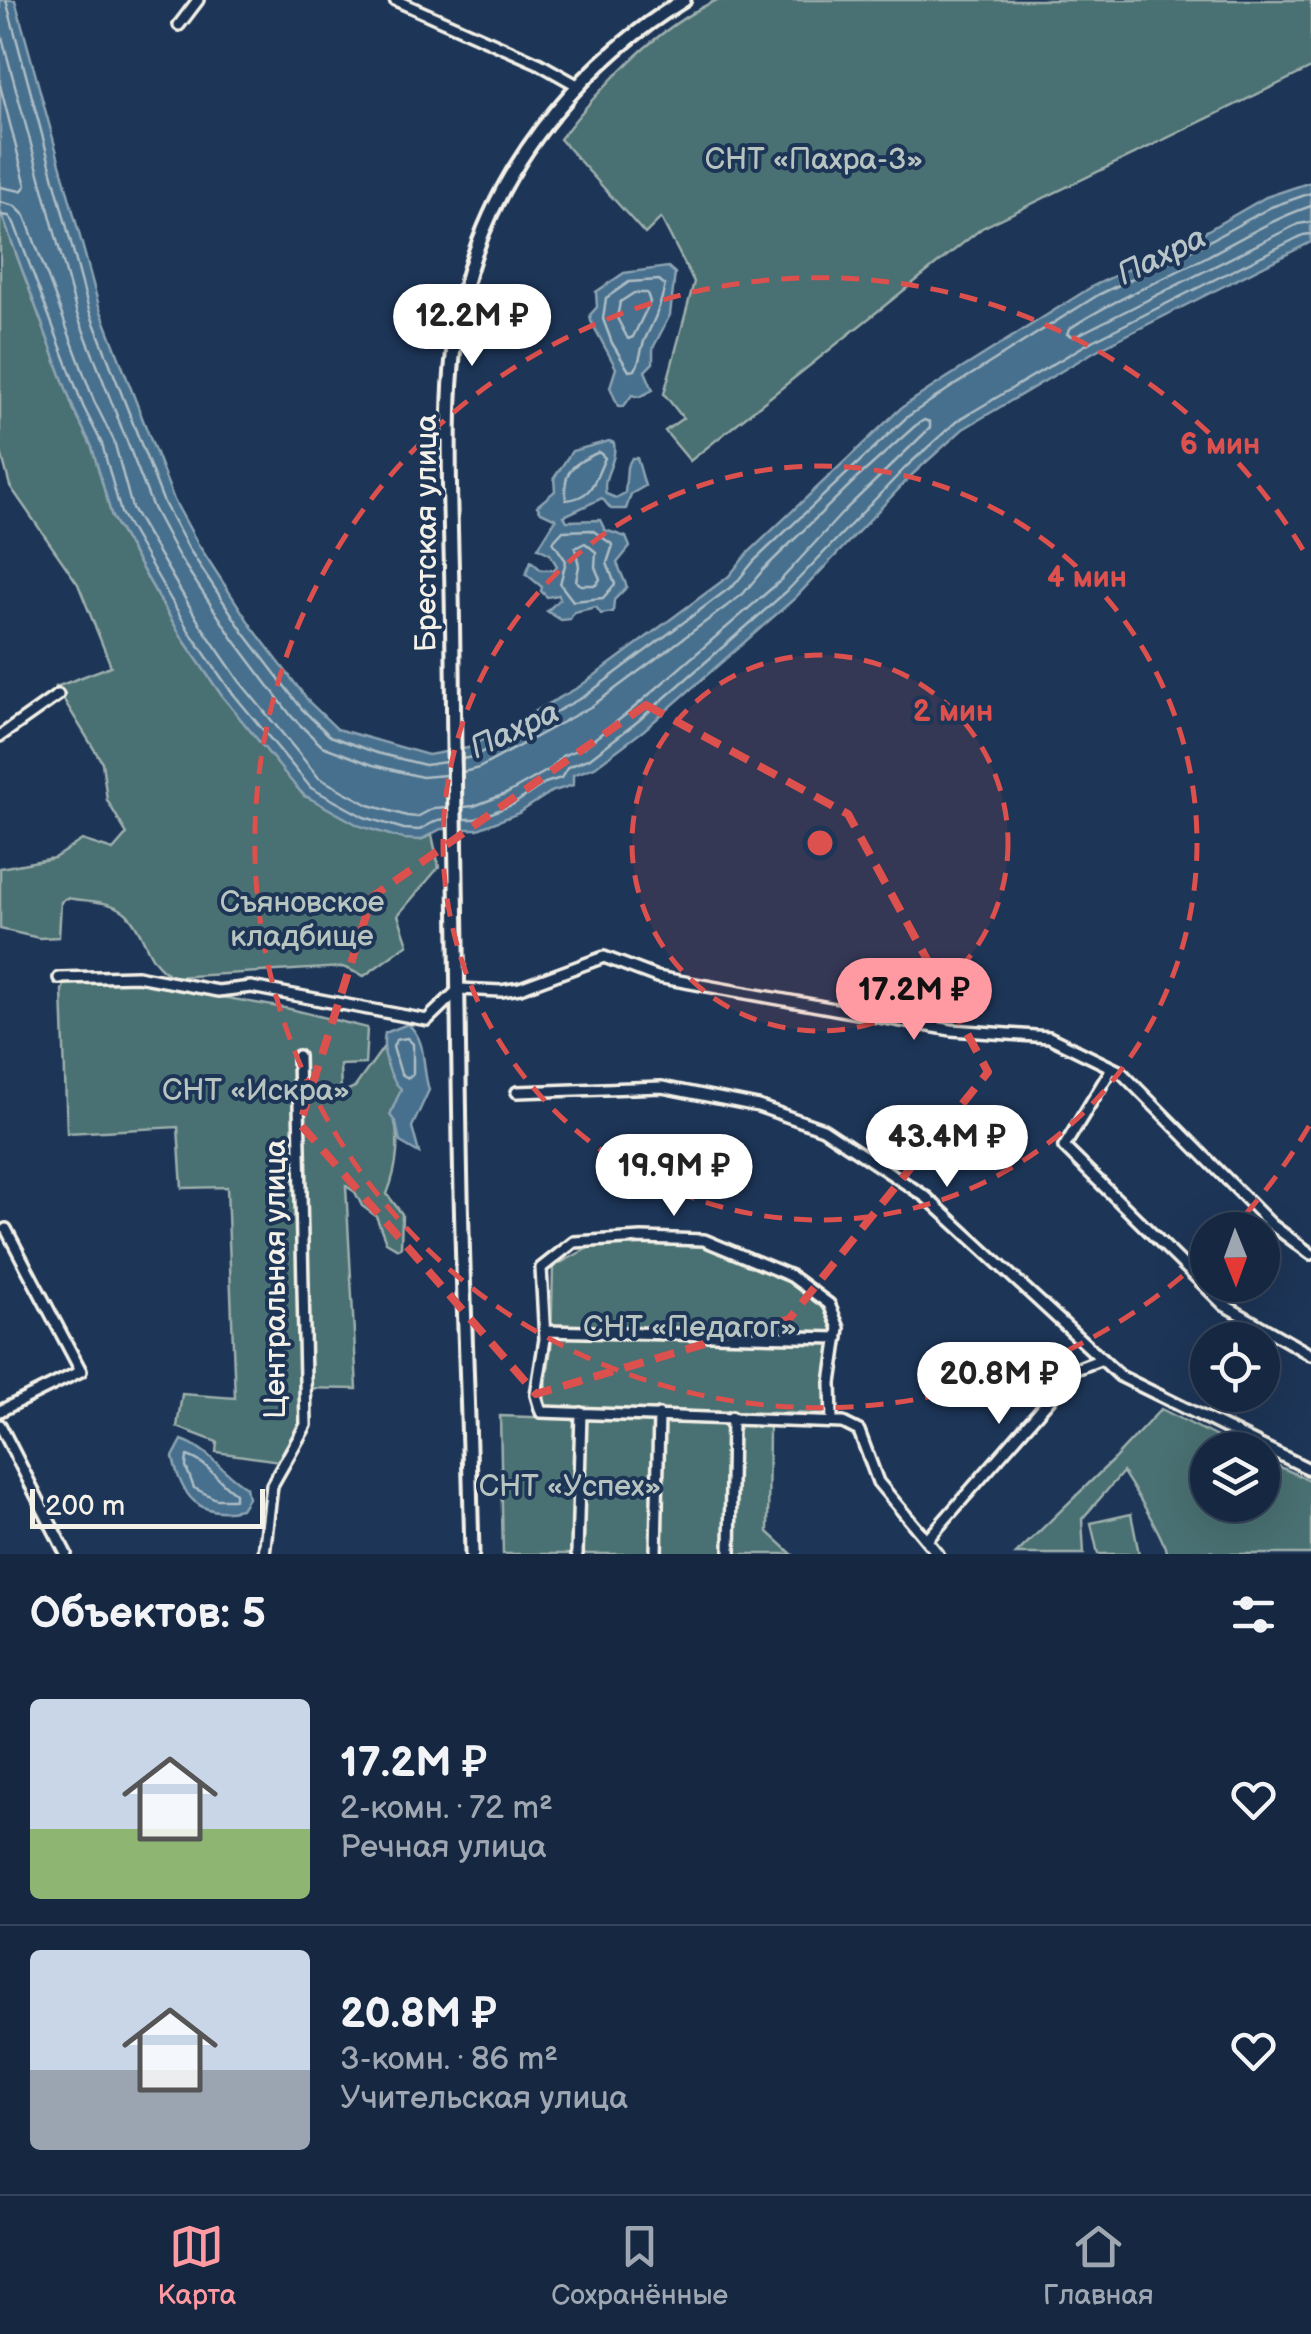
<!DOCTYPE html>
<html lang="ru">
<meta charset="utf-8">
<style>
:root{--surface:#162841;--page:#23344c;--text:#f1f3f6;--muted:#9ea6b1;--line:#35445a;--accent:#ff9aa2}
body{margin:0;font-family:"Balsamiq Sans",sans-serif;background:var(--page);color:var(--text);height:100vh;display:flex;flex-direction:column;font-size:38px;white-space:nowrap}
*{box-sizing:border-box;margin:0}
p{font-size:32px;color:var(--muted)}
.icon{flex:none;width:55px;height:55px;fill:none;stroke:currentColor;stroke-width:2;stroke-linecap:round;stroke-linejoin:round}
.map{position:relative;height:1554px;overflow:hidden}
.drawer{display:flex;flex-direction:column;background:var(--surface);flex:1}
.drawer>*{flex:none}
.needle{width:65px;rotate:179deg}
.tools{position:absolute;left:1190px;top:1212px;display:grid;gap:20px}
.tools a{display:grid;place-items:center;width:90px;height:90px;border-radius:50%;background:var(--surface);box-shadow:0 10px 40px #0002,0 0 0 2px var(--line);font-size:50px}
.scale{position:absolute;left:30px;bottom:25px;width:235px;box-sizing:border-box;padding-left:10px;border:5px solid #f4f1e8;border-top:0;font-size:28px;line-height:35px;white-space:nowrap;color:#f4f1e8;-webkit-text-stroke:8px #1d3557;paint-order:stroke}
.price{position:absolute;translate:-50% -85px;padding:0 22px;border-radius:35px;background:#fff;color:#222;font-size:32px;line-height:65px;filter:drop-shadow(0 2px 5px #0008)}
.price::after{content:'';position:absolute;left:50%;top:60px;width:30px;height:22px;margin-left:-15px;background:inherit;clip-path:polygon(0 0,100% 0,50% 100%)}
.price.current{background:var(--accent);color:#111}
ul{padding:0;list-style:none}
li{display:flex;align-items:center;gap:30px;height:250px;padding:0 30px}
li+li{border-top:2px solid var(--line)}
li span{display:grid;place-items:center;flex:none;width:280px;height:200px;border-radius:10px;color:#555}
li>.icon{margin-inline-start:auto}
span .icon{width:120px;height:120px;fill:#fffc;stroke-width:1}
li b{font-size:42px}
h2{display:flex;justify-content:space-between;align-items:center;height:120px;padding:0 30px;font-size:42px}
.dock{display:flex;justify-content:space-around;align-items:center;height:140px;border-top:2px solid var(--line);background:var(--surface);font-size:28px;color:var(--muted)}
.dock a{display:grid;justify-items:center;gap:5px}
.dock .current{color:var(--accent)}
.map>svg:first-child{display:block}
.green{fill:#496f72;stroke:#9eb0ad;stroke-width:2.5}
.water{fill:#466f8e;stroke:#8ca3b2;stroke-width:2.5}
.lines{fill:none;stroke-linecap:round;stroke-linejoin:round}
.shore{stroke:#aebdc4;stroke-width:2.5}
.minor-casing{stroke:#f4f1e8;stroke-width:16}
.secondary-casing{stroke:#f4f1e8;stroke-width:19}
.minor{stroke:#1d3557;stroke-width:9}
.secondary{stroke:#1d3557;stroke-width:11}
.marked{fill:none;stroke:#dc504e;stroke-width:8;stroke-dasharray:20 12;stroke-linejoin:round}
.ring{fill:none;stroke:#dc504e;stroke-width:5;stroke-dasharray:18 12}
.labels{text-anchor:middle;stroke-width:8;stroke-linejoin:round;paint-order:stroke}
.park-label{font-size:30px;fill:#b8c4bf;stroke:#1d3557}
.street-label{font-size:30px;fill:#f4f1e8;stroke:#1d3557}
.water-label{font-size:32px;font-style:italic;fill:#b7c4c8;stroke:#1d3557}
.centre{fill:#dc504e;stroke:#1d3557;stroke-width:5}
.ring-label{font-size:30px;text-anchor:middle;font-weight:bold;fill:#dc504e;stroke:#1d3557;stroke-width:8;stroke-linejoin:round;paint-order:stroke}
</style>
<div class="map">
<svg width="1311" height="1554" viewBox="0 0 1311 1554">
<rect width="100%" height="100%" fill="#1d3557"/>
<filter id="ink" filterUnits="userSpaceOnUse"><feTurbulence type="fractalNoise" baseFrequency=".01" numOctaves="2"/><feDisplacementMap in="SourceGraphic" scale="20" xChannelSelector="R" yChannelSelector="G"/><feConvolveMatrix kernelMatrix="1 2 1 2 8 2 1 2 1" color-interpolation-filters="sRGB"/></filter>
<g filter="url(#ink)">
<path class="green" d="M717 0H1311V68L982 228 690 461 665 431 683 418 664 394 694 282 661 218 645 234 560 139C600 87 657 27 717 0Z
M0 210 74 410 92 447 112 517 181 636 222 696 304 796 420 840 432 835 439 867 398 915 408 944 364 976 343 967 173 977C144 961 147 934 127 914 112 900 85 901 66 898L61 902 59 937 39 938 0 929V868L54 858 82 840 113 850 127 834 107 800 102 762 56 687 111 666 78 584 10 486 0 448Z
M131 981 290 1009 367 1028 365 1064 340 1065 341 1093 355 1087 383 1048 402 1089 392 1110C401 1140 398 1166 387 1194L402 1214 401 1247 398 1249 386 1242 376 1216 362 1206 355 1192 346 1186 357 1389 300 1388 299 1422 279 1461 216 1452 217 1442 177 1427 182 1394 235 1398 227 1187 182 1188 178 1127 67 1133 62 990 65 984Z
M705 1243C742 1258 829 1284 834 1330 837 1356 828 1388 825 1414L543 1408 551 1348 553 1267 594 1245Z
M1161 1409 1243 1450H1208V1505H1262L1263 1459 1311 1481V1554H1217L1211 1551 1209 1554H1166C1167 1540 1133 1488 1123 1472L1082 1519 1084 1554H1016L1114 1459Z
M500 1416 769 1425 768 1532 792 1554H503Z
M1131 1514 1139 1554H1098L1091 1523Z"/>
<path class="water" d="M0 0H15L99 306 174 500 198 544 252 627 310 703 337 729 428 755 468 748 579 687 729 576 747 554 901 408 945 379 1093 286 1196 237 1266 197 1311 182V242L1097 350 963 429 914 473 795 598 644 730 595 767 573 775V785L551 792 519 813 478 829H441L420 840 403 839 360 826 304 795 292 782 222 696 181 636 112 517 92 447 74 410 0 210Z
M668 267 675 273 670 315 653 348V363L645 371 653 390 639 397 632 395 624 406H618L610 387 616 368 591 321 590 315 597 307 596 292 624 273Z
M609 441 614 443C617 465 601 475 606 494L616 498 625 493 627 467 632 458H637L645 486 631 494 626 509H611L602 498 564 516 567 521 600 520 605 530 626 537 630 547 617 563 627 587 614 600 613 612 601 614 596 607 574 612 570 619 561 620 547 611 560 599 559 595 547 597 541 591 542 587 526 574 531 561 541 570H554L557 566 550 554 538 548 556 519 541 512 537 506 555 491 554 478 572 451Z
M408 1024C428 1042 421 1065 429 1090L412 1127 419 1153 400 1142 396 1123 390 1115 401 1089C389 1078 381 1052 385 1033Z
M182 1440C209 1449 222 1473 246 1487L248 1498 241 1509C198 1519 181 1495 173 1457Z"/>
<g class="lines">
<path class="shore" d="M6 0 89 310 164 503 189 549 244 633 302 709 330 736 377 753 425 765 446 762
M0 30 77 314 153 508 178 555 234 640 292 717 322 746 373 765 422 777 446 775
M0 85 26 186 21 191 0 187
M0 202 15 206 25 216 94 401 114 441 132 508 200 624 240 682 319 778 369 805 407 816 417 817 434 808 447 807
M1311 206C1273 219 1242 238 1206 257 1160 281 1113 300 1069 329L1067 334 1074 337 1298 224 1311 222
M0 215 9 216 14 223 83 406 102 444 121 513 189 631 230 690 311 788 364 817 404 829 419 830 438 820 447 819
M659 280 665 285C660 308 655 319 645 339 640 351 641 360 635 370L629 371 612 343 603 319 606 298 629 282Z
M634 293H647L650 302 633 337 628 339 617 318 620 302Z
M599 452 605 458C594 481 593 498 566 500 562 470 573 464 599 452Z
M563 531 592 530 613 545 607 563 615 584 603 598 573 601 560 584 566 561 553 542Z
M585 543 596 552 595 567 600 579 596 585H581L576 581 579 566 575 548Z
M462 759 473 757 585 696 735 584 754 561 907 417 950 388 1098 295 1200 246 1271 207 1311 193
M463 772 479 768 592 706 743 594 763 570 855 480 915 426 924 420 930 422V428L846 509 779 582 629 712 584 747 562 756 552 768 508 793 474 806 463 807
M463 819H476L514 804 545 783 561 778 568 767 590 758 637 722 787 591 907 466 957 421 1092 341 1303 235 1311 234
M407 1038 413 1044V1074L408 1078 401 1074 393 1047 396 1040Z
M187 1456C208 1462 217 1481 235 1493V1499H216L194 1488 186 1467Z"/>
<g class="minor-casing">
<path id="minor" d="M395 0 538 63 577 85
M179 25 198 0
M0 736 58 695
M59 978 137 976 218 991 251 987 427 1020 459 989 501 991 520 988 604 957 657 977 951 1030 1049 1037 1121 1072 1272 1225 1311 1254
M1112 1068 1064 1147 1224 1305 1311 1355
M517 1092 662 1087 758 1106 823 1129 926 1197 1120 1376 1311 1470
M545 1331 838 1338
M0 1411 81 1371 6 1229
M832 1422 831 1383 839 1328 829 1304 791 1276 704 1240 642 1238 574 1242 541 1268 545 1339 536 1395 541 1412 843 1423 859 1431 878 1482 938 1554
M0 1425 66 1554
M927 1540 1076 1369 1102 1359
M264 1554 272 1485 306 1425 298 1056
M577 1554 581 1413
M656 1554 659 1415
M730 1554 732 1417"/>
</g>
<g class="secondary-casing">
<path id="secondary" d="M472 1554C469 1417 462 1280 460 1143 457 1011 457 879 454 747 453 682 453 616 451 550 449 452 442 351 474 256 510 150 589 58 684 0"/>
</g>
<use href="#minor" class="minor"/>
<use href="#secondary" class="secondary"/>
</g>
</g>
<path class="marked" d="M646 705 848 814 988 1072 789 1319 536 1394 300 1124 372 897Z"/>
<circle cx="820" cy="843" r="188" fill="#dc504e" fill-opacity=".12"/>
<g class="ring">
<circle cx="820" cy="843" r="188"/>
<circle cx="820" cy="843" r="377"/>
<path d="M1309 1126A565 565 0 0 1 1233 1228M1205 1256A565 565 0 1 1 1309 560"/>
</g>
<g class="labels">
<g class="park-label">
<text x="814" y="169">СНТ «Пахра-3»</text>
<text x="302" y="912">Съяновское<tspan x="302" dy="34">кладбище</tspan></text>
<text x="256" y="1100">СНТ «Искра»</text>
<text x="690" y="1337">СНТ «Педагог»</text>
<text x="570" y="1496">СНТ «Успех»</text>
</g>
<g class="street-label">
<text transform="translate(426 533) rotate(-90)" y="10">Брестская улица</text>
<text transform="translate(275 1279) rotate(-90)" y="10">Центральная улица</text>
</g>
<g class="water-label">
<text transform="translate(1161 255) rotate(-26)" y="11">Пахра</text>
<text transform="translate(514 729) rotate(-25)" y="11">Пахра</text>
</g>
</g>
<circle cx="820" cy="843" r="15" class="centre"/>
<g class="ring-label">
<text x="1220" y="454">6 мин</text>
<text x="1087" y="587">4 мин</text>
<text x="953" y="721">2 мин</text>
</g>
</svg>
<div class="tools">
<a><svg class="needle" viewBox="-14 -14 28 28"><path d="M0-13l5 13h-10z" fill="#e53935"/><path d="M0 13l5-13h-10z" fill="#9ea6b1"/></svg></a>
<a><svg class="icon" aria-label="locate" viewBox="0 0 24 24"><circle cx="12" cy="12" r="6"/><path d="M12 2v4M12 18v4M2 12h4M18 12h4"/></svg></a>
<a><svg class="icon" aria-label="layers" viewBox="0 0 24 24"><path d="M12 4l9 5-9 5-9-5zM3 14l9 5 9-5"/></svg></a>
</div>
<div class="scale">200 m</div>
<b class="price" style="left:472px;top:369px">12.2M ₽</b>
<b class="price current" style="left:914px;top:1043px">17.2M ₽</b>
<b class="price" style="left:947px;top:1190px">43.4M ₽</b>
<b class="price" style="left:674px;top:1219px">19.9M ₽</b>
<b class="price" style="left:999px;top:1427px">20.8M ₽</b>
</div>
<section class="drawer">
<h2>Объектов: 5<svg class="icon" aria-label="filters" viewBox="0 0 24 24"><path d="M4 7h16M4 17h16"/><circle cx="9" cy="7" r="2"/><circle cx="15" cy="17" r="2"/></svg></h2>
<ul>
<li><span style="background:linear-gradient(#c9d6e8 65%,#8fb573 0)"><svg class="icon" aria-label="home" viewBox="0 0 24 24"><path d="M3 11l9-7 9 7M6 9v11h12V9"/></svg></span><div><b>17.2M ₽</b><p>2-комн. · 72 m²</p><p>Речная улица</p></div><svg class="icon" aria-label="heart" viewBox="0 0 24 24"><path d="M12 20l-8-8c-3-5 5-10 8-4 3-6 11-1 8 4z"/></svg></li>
<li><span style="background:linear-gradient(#c9d6e8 60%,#9aa5b1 0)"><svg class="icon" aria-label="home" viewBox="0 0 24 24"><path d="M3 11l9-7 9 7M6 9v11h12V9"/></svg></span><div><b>20.8M ₽</b><p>3-комн. · 86 m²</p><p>Учительская улица</p></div><svg class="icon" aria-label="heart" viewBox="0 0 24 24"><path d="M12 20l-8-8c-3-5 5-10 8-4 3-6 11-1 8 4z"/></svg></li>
</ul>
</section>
<nav class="dock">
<a class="current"><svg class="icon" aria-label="map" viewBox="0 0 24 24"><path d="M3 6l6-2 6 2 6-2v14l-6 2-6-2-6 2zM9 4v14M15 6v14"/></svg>Карта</a>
<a><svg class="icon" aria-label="saved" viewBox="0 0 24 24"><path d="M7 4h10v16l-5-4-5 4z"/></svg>Сохранённые</a>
<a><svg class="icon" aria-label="home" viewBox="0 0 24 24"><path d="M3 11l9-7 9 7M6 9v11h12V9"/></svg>Главная</a>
</nav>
